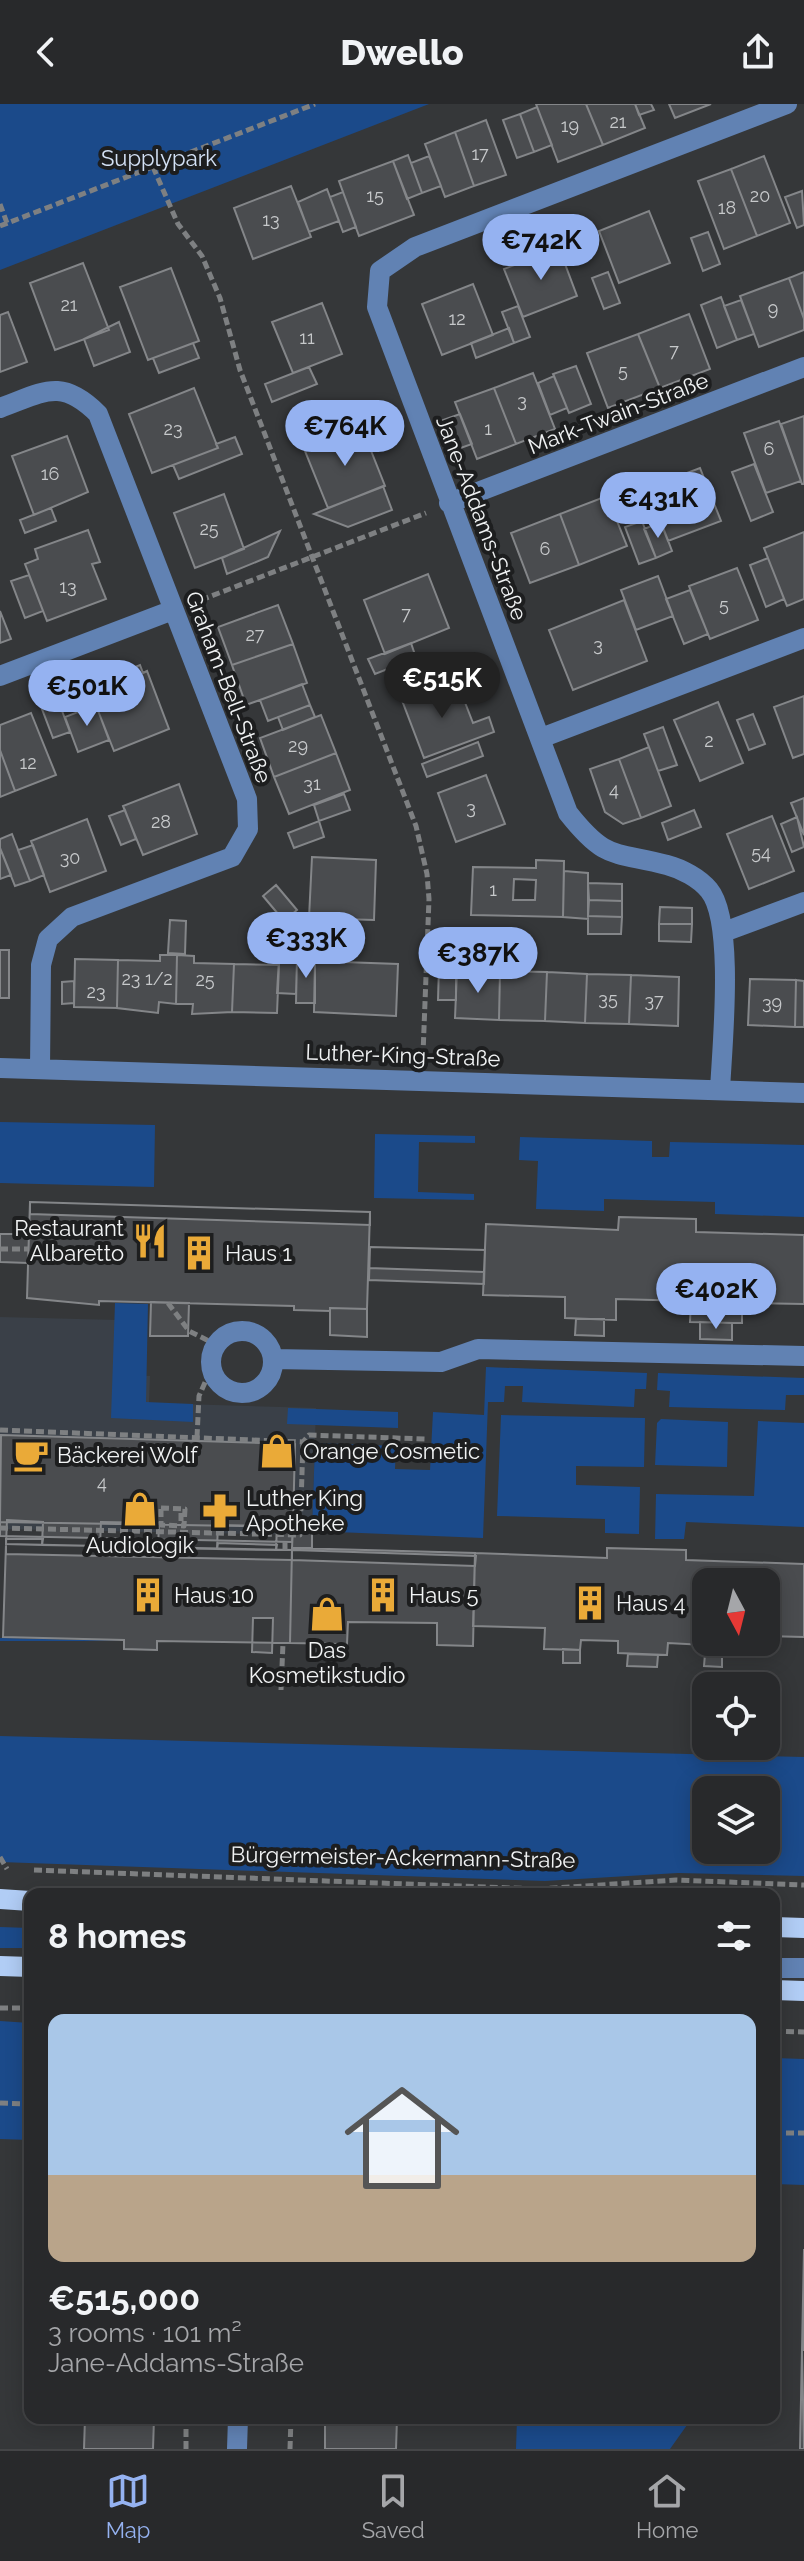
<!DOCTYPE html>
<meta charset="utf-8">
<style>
:root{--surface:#28292b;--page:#303133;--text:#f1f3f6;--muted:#a5a6a9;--line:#444547;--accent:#95b2f1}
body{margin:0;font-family:Raleway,sans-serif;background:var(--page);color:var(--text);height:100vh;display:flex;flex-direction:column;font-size:30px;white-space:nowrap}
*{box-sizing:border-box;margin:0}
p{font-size:26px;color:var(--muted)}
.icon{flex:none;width:44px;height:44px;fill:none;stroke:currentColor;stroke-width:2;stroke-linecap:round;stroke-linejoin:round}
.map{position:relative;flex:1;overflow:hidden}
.panel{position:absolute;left:24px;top:1784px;width:756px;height:536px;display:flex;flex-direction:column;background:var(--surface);border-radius:16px;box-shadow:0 4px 20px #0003,0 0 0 2px var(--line)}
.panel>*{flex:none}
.needle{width:52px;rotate:173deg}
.fabs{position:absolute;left:692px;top:1464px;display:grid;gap:16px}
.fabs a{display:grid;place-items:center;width:88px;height:88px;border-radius:16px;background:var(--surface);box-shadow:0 4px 20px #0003,0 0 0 2px var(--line);font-size:40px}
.price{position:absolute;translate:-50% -68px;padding:0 18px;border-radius:28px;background:var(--accent);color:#111;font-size:26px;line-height:52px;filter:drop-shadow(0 2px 4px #0008)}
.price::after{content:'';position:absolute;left:50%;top:48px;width:24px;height:18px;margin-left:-12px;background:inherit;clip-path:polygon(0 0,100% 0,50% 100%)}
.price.current{background:#222;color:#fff}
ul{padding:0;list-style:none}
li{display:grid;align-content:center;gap:16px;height:424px;padding:0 24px}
li span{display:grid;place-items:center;height:248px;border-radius:16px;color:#555}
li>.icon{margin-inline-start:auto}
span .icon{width:144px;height:144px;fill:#fffc;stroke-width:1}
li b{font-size:34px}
h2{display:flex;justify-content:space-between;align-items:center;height:96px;padding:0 24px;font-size:34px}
header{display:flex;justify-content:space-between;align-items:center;height:104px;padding:0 24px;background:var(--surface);font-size:36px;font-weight:800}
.tab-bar{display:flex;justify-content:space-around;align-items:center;height:112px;border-top:2px solid var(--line);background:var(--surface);font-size:22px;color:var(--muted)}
.tab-bar a{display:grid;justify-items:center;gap:4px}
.tab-bar .current{color:var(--accent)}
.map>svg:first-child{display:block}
.built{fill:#3a4048}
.green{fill:#1b4a8a;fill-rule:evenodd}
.building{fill:#4a4c4f;stroke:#848689;stroke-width:2;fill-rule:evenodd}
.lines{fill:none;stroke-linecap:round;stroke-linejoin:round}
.path{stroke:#7e8082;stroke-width:5;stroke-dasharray:8 4;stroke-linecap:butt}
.minor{stroke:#6182b3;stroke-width:20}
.major{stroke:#b1cdf5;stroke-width:20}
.labels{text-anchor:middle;stroke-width:8;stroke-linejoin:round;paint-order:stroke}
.number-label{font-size:18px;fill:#c7c9cb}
.park-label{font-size:22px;fill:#d4e2f6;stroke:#1d1e1f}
.street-label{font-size:22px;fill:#f1f3f4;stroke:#1d1e1f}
.poi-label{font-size:22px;fill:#f1f3f4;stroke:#1d1e1f;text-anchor:start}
</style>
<header><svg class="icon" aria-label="back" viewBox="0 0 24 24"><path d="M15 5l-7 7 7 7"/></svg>Dwello<svg class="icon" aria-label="share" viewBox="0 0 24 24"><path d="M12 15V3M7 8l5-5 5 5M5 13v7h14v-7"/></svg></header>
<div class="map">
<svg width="804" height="2345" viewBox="0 0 804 2345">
<rect width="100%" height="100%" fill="#353739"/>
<path class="built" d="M0 1213 118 1216 117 1270 150 1272 149 1299 316 1304 312 1431 0 1425Z"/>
<path class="green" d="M0 0H429L0 166Z
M0 1018 155 1021 154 1083 0 1079Z
M375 1030 475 1032V1039L419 1038 418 1088 474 1090V1096L374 1094Z
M520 1033 652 1037V1053H669L670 1038 804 1041V1113L715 1110V1098L604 1095V1107L536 1105 538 1057 519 1056Z
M115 1199 148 1200 146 1298 193 1300V1318L111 1314Z
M486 1263 647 1269 646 1285H635L634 1303 522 1298 523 1282H505L504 1298H488L483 1434 312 1427 315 1339 396 1342 395 1365 430 1366 433 1308 484 1311Z
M658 1269 804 1274V1291H786L785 1306 669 1303 670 1287 657 1286Z
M288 1304 398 1308V1324L287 1320Z
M501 1311 645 1314 644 1363 576 1362V1381L640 1383 639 1430 605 1429V1415L497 1412Z
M661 1315 728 1318 727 1363 655 1361 657 1319Z
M758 1317 804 1319V1423L686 1418 684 1435H655L656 1390 754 1392Z
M0 1534 124 1537H0Z
M0 1632 804 1653V1772L678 1769 545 1777 0 1758ZM706 1686H766V1746H706Z
M0 1823 30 1824V1844H0Z
M0 1917 30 1919V2036L0 2035Z
M774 1954 804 1955V2081L774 2080Z
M517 2314H692L670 2345H516Z"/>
<path class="building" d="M536 0H586L603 41 558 58Z
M586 0H635L645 24 603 41Z
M635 0H651L654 6 639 11Z
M669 0H711L675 14Z
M537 3 552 41 534 48 520 10Z
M520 10 534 48 517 54 503 16Z
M486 16 506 71 474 82 455 28Z
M455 28 474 82 445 93 425 40Z
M408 51 422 89 407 95 393 57Z
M429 52 441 82 422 89 411 59Z
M764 52 790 119 757 132 731 65Z
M393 57 414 111 359 132 339 77Z
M731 65 757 132 724 145 698 77Z
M291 82 311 133 253 155 234 104Z
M327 85 339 117 309 128 298 98Z
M802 87 804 121 797 124 785 93Z
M343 88 356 123 343 128 330 93Z
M649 107 670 159 619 179 599 127Z
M708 128 720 160 703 167 691 134Z
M559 144 577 192 523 213 504 165Z
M83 159 109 226 55 246 30 179Z
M171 164 199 237 148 256 120 183Z
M608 168 620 199 604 205 592 174Z
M804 168V215L789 174Z
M789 174 804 215V226L759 243 740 192Z
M473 180 493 231 442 251 422 200Z
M721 193 737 236 717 244 701 201Z
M741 196 754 230 737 236 724 202Z
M322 199 342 250 293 269 272 218Z
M518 202 530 233 514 239 502 208Z
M8 208 27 258 0 268V211Z
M689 210 710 265 660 284 638 230Z
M119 218 130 248 94 262 84 235Z
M509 224 514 239 476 254 471 239Z
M638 230 660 284 608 304 587 249Z
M193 239 199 254 159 269 153 254Z
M576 262 591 300 569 309 553 270Z
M309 263 317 280 272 298 265 280Z
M533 269 555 325 516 340 494 284Z
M554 272 567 304 550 311 538 279Z
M194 284 218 344 152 369 129 310Z
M494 284 516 340 477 355 455 298Z
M460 310 472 340 455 346 443 316Z
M804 312V380H802L781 320Z
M779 317 801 377 766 389 744 329Z
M362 324 385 382 328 404 305 347Z
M67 332 88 388 34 411 12 352Z
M235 333 242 350 179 375 173 361 218 344 216 340Z
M754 360 773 408 751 417 732 368Z
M700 364 721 417 668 437 647 384Z
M383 382 392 406 348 423 314 410Z
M224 390 244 445 195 464 174 409Z
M607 392 627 442 579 461 560 410Z
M51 404 56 417 25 429 20 416Z
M560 410 579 461 530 479 511 429Z
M642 417 656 454 639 460 625 423Z
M661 418 672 447 656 454 644 425Z
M88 426 100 458 92 460 106 495 47 517 25 460 38 455 35 445Z
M280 427 268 453 227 470 222 454Z
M804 428V495L787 502 764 444Z
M768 454 784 495 766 503 750 461Z
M737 464 758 516 710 535 689 482Z
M428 470 449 524 385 550 364 496Z
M29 471 43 507 25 514 11 477Z
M658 472 673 512 636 526 621 486Z
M690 486 708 530 684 540 666 495Z
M624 496 647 557 573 586 549 526Z
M278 501 293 540 232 561 218 523Z
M0 507 11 535 0 539Z
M411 539 416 554 375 570 368 555Z
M293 540 307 579 246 601 232 561Z
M140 561 143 569 147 567 169 625 114 647 91 589 100 585 97 578Z
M302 580 310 601 268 617 260 596Z
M427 581 432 594 459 583 473 619 489 613 494 628 424 654 400 591Z
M804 592V650L793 654 774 603Z
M718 598 743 659 700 677 674 616Z
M59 599 70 628 53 634 42 605Z
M96 601 109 636 78 648 65 613Z
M310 601 315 613 283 626 278 613Z
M31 609 56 671 15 687 0 646V621Z
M753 610 765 640 749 646 737 616Z
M321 611 336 649 274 673 260 634Z
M663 623 677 661 658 667 644 630Z
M478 638 483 652 427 673 422 660Z
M649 643 671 702 641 714 619 655Z
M0 646 15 687 0 693Z
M336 649 350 686 289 710 274 673Z
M619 655 641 714 623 720 605 708 590 665Z
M486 671 505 720 456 738 438 689Z
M179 680 197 730 143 751 123 702Z
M344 690 350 706 319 717 314 701Z
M804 694V731L791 699Z
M125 706 136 735 121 741 109 712Z
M694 706 701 723 668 736 662 719Z
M772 712 794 767 749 785 727 730Z
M797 713 804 743 792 748 781 720Z
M87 715 106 767 50 788 31 737Z
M319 717 324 733 294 744 288 729Z
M12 730 30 777 15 782 0 744V735Z
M33 741 44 771 30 777 18 746Z
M0 744 11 771 0 775Z
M312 753 376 756 374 816 309 814Z
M536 756 564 757 563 813 471 811 473 763 536 764ZM514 775 536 776 535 796H513Z
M564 767 588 769V815L563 813Z
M588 779 622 780V797L589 796Z
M276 781 297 806 284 817 263 792Z
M589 796 622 797V813L588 812Z
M660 803 692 804V820H659Z
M588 812 622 813 621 830H588Z
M170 816 186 817 185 850 168 849Z
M659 820H692L691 838 659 837Z
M0 846H9V894H0Z
M160 851H177L176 900 159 898 158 909 117 904 118 856 160 857Z
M177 851 194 852V859L234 860 232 908 192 910 193 900H176Z
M297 853H315V899H296Z
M75 855 118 856 117 904 74 903Z
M279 855 297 856 296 890 277 889Z
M315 857 398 860 396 912 314 908Z
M234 860 279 861 277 909 232 908Z
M456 861V896H438L439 862Z
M457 866 500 867 499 916 455 914Z
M500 867 547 868 545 917 499 916Z
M547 868 587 870 585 919 545 917Z
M587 870 631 871 629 920 585 919Z
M631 871 679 873 678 922 629 920Z
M750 875 796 876 795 923 748 921Z
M796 876 804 877V923H795Z
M74 877V899L62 900V878Z
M30 1098 370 1108 367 1205 330 1204V1207L294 1206V1202L99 1197V1201L27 1194Z
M30 1098 370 1108V1121L30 1110Z
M619 1113 696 1115V1128L804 1131V1200L742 1199V1219L690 1218 691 1197 616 1195V1216L565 1214V1193L483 1191 486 1120 618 1126Z
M0 1130H29L28 1159 0 1158Z
M370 1143 485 1146 484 1180 369 1176Z
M370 1143 485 1146 484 1168 369 1164Z
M151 1198 189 1199 188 1232H150Z
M330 1204 367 1205V1233L330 1231Z
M576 1215H604V1232L575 1231Z
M700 1218 732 1219V1236L700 1235Z
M1 1331 295 1340 293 1423 0 1418Z
M7 1416 43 1418 42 1441 6 1440Z
M0 1418 181 1421 293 1423 292 1438 0 1432Z
M101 1418 159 1419 158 1444 100 1442Z
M218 1421 277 1422 276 1446 217 1445Z
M293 1423 312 1424V1444H292Z
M6 1435H43L42 1441 100 1442V1436L159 1438 158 1444 217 1445 218 1439 277 1441 276 1446H292V1456L6 1450Z
M6 1440 292 1446 290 1539 157 1537V1546L124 1545V1536L3 1533Z
M292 1444 475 1449 473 1542 437 1541V1519L348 1518 347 1540 290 1539Z
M607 1444 686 1446V1456L804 1460V1533L766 1532V1478H706V1538H742V1551L705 1550V1541L668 1539 667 1551 618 1549V1537L581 1536 580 1546 544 1545 545 1524 473 1522 475 1449 607 1454Z
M292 1446 476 1452 475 1462 292 1456Z
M253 1514H273L272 1549 252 1548Z
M309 1539 338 1540 337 1552H309Z
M563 1545 580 1546V1559H563Z
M628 1550 658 1551 657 1563 627 1562Z
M705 1550 722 1551V1563L704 1562Z
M804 2145V2246H802Z
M802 2246 804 2345H800Z
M85 2314H154L153 2345H84Z
M325 2314H397L396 2345H325Z"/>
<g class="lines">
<path class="path" d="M153 63 178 120 202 152 220 194 240 266 416 722 427 770 429 795 423 950
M0 100 7 119
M0 122 315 0
M201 496 426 409
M0 1145H28
M168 1199 189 1227 215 1240
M0 1326 303 1338 309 1331 426 1335
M197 1333 199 1292 211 1265
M161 1404 185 1405 184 1422 161 1421Z
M181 1409V1421
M0 1424 300 1431 303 1338
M285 1446V1438
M281 1586 283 1539
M0 1753 7 1765
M34 1766 539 1785 676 1776 804 1781
M0 1904H30
M774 1927 804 1928
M0 1999 30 2000
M774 2029H804
M186 2345V2314
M290 2345 291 2314"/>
<path class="minor" d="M0 304C44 288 61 273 98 310L247 695 248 725 232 753 72 813 48 835 41 861 40 965
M449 399 804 263
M0 572 173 506
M541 634 804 534
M724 828 804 798
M0 964 804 989
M720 986C722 943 735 817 709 786 699 774 682 765 667 761 613 747 606 757 568 709L377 203 380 167 415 143 787 0
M211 1258a31 31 0 1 1 62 0a31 31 0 1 1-62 0Z
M273 1255 441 1258 478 1245 804 1252
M774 1864H804
M237 2345 238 2314"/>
<path class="major" d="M0 1795 30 1797
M774 1823 804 1824
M0 1862 30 1863
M774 1886 804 1887"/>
</g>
<defs>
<g id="restaurant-bare" transform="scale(2.76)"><path d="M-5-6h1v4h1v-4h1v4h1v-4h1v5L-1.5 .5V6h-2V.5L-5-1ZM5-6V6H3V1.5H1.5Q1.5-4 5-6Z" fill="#eaaa38" stroke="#1d1e1f" stroke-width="2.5" paint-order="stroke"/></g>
<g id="building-bare" transform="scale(2.76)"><path d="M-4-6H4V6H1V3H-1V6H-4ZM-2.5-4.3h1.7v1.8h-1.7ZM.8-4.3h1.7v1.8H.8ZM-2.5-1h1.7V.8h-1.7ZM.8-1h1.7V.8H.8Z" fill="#eaaa38" stroke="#1d1e1f" stroke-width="2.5" paint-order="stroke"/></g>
<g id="shop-bare" transform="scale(2.76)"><path d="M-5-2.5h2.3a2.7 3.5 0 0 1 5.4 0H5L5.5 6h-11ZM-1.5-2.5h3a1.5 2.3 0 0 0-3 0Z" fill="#eaaa38" stroke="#1d1e1f" stroke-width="2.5" paint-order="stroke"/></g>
<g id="cafe-bare" transform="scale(2.76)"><path d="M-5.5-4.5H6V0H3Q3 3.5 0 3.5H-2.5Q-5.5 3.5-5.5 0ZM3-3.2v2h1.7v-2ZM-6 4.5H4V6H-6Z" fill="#eaaa38" stroke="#1d1e1f" stroke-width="2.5" paint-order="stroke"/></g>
<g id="pharmacy-bare" transform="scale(2.76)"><path d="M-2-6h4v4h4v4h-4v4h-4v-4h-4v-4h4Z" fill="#eaaa38" stroke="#1d1e1f" stroke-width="2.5" paint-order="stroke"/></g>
</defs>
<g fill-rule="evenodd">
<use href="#restaurant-bare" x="150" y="1137"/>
<use href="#building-bare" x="199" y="1149"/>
<use href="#shop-bare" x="277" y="1347"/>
<use href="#cafe-bare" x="31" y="1351"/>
<use href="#shop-bare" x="140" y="1405"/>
<use href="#pharmacy-bare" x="220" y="1407"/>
<use href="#building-bare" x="148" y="1491"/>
<use href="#building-bare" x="383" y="1491"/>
<use href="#building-bare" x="590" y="1499"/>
<use href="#shop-bare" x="327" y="1510"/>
</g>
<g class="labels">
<g class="number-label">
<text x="618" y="24">21</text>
<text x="570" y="28">19</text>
<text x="480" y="56">17</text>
<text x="375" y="98">15</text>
<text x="760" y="98">20</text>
<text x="727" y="110">18</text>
<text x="271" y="122">13</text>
<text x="69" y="207">21</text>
<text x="773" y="211">9</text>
<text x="457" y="221">12</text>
<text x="307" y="240">11</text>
<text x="674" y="253">7</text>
<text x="623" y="273">5</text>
<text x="522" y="303">3</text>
<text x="173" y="331">23</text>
<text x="488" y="331">1</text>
<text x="769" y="351">6</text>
<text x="50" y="376">16</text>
<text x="209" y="431">25</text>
<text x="545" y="451">6</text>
<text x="68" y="489">13</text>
<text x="724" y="507">5</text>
<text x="406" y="516">7</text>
<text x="255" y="537">27</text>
<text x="598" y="547">3</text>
<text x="709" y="643">2</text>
<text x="298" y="648">29</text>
<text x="28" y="665">12</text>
<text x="312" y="686">31</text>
<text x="614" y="692">4</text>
<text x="471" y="710">3</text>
<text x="161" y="724">28</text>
<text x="761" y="755">54</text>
<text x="70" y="760">30</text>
<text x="493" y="792">1</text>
<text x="147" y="881">23 1/2</text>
<text x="205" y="882">25</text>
<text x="96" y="894">23</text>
<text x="608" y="901">35</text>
<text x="654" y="903">37</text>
<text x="772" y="905">39</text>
<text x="102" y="1385">4</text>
</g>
<g class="park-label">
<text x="159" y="62">Supplypark</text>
</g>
<g class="street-label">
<text transform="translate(618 309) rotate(-21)" y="8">Mark-Twain-Straße</text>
<text transform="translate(482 414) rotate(69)" y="8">Jane-Addams-Straße</text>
<text transform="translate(229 583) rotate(69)" y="8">Graham-Bell-Straße</text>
<text transform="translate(403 951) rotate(2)" y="8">Luther-King-Straße</text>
<text transform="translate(403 1753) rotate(1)" y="8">Bürgermeister-Ackermann-Straße</text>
</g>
<g class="poi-label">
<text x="124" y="1132" text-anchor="end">Restaurant<tspan x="124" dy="25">Albaretto</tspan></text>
<text x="225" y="1157">Haus 1</text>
<text x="303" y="1355">Orange Cosmetic</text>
<text x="57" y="1359">Bäckerei Wolf</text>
<text x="246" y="1402">Luther King<tspan x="246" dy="25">Apotheke</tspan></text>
<text x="140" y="1449" text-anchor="middle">Audiologik</text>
<text x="174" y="1499">Haus 10</text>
<text x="409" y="1499">Haus 5</text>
<text x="616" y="1507">Haus 4</text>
<text x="327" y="1554" text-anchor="middle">Das<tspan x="327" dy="25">Kosmetikstudio</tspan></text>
</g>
</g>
</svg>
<div class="fabs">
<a><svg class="needle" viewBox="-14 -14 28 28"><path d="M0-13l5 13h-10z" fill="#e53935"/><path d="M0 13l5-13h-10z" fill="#a5a6a9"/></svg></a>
<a><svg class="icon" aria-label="locate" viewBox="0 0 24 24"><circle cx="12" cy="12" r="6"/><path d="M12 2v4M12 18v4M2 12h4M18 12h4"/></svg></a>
<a><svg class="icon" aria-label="layers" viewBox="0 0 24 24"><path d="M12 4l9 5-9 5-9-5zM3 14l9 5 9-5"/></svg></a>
</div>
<b class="price" style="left:541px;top:178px">€742K</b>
<b class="price" style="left:345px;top:364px">€764K</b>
<b class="price" style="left:658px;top:436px">€431K</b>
<b class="price current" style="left:442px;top:616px">€515K</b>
<b class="price" style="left:87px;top:624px">€501K</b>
<b class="price" style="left:306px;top:876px">€333K</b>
<b class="price" style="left:478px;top:891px">€387K</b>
<b class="price" style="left:716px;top:1227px">€402K</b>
<section class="panel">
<h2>8 homes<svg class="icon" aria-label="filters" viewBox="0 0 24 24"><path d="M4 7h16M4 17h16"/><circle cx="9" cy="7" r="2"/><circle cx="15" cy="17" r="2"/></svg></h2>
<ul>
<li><span style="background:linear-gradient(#a9c7e8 65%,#b9a48a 0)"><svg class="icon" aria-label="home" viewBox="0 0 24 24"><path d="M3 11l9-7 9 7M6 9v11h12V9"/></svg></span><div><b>€515,000</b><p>3 rooms · 101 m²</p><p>Jane-Addams-Straße</p></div></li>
</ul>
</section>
</div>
<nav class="tab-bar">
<a class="current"><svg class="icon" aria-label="map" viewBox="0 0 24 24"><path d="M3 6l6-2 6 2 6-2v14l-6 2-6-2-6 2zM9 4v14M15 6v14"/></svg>Map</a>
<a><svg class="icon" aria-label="saved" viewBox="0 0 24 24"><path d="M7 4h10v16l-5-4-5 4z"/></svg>Saved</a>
<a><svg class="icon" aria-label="home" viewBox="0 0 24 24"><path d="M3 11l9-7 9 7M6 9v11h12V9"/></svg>Home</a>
</nav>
